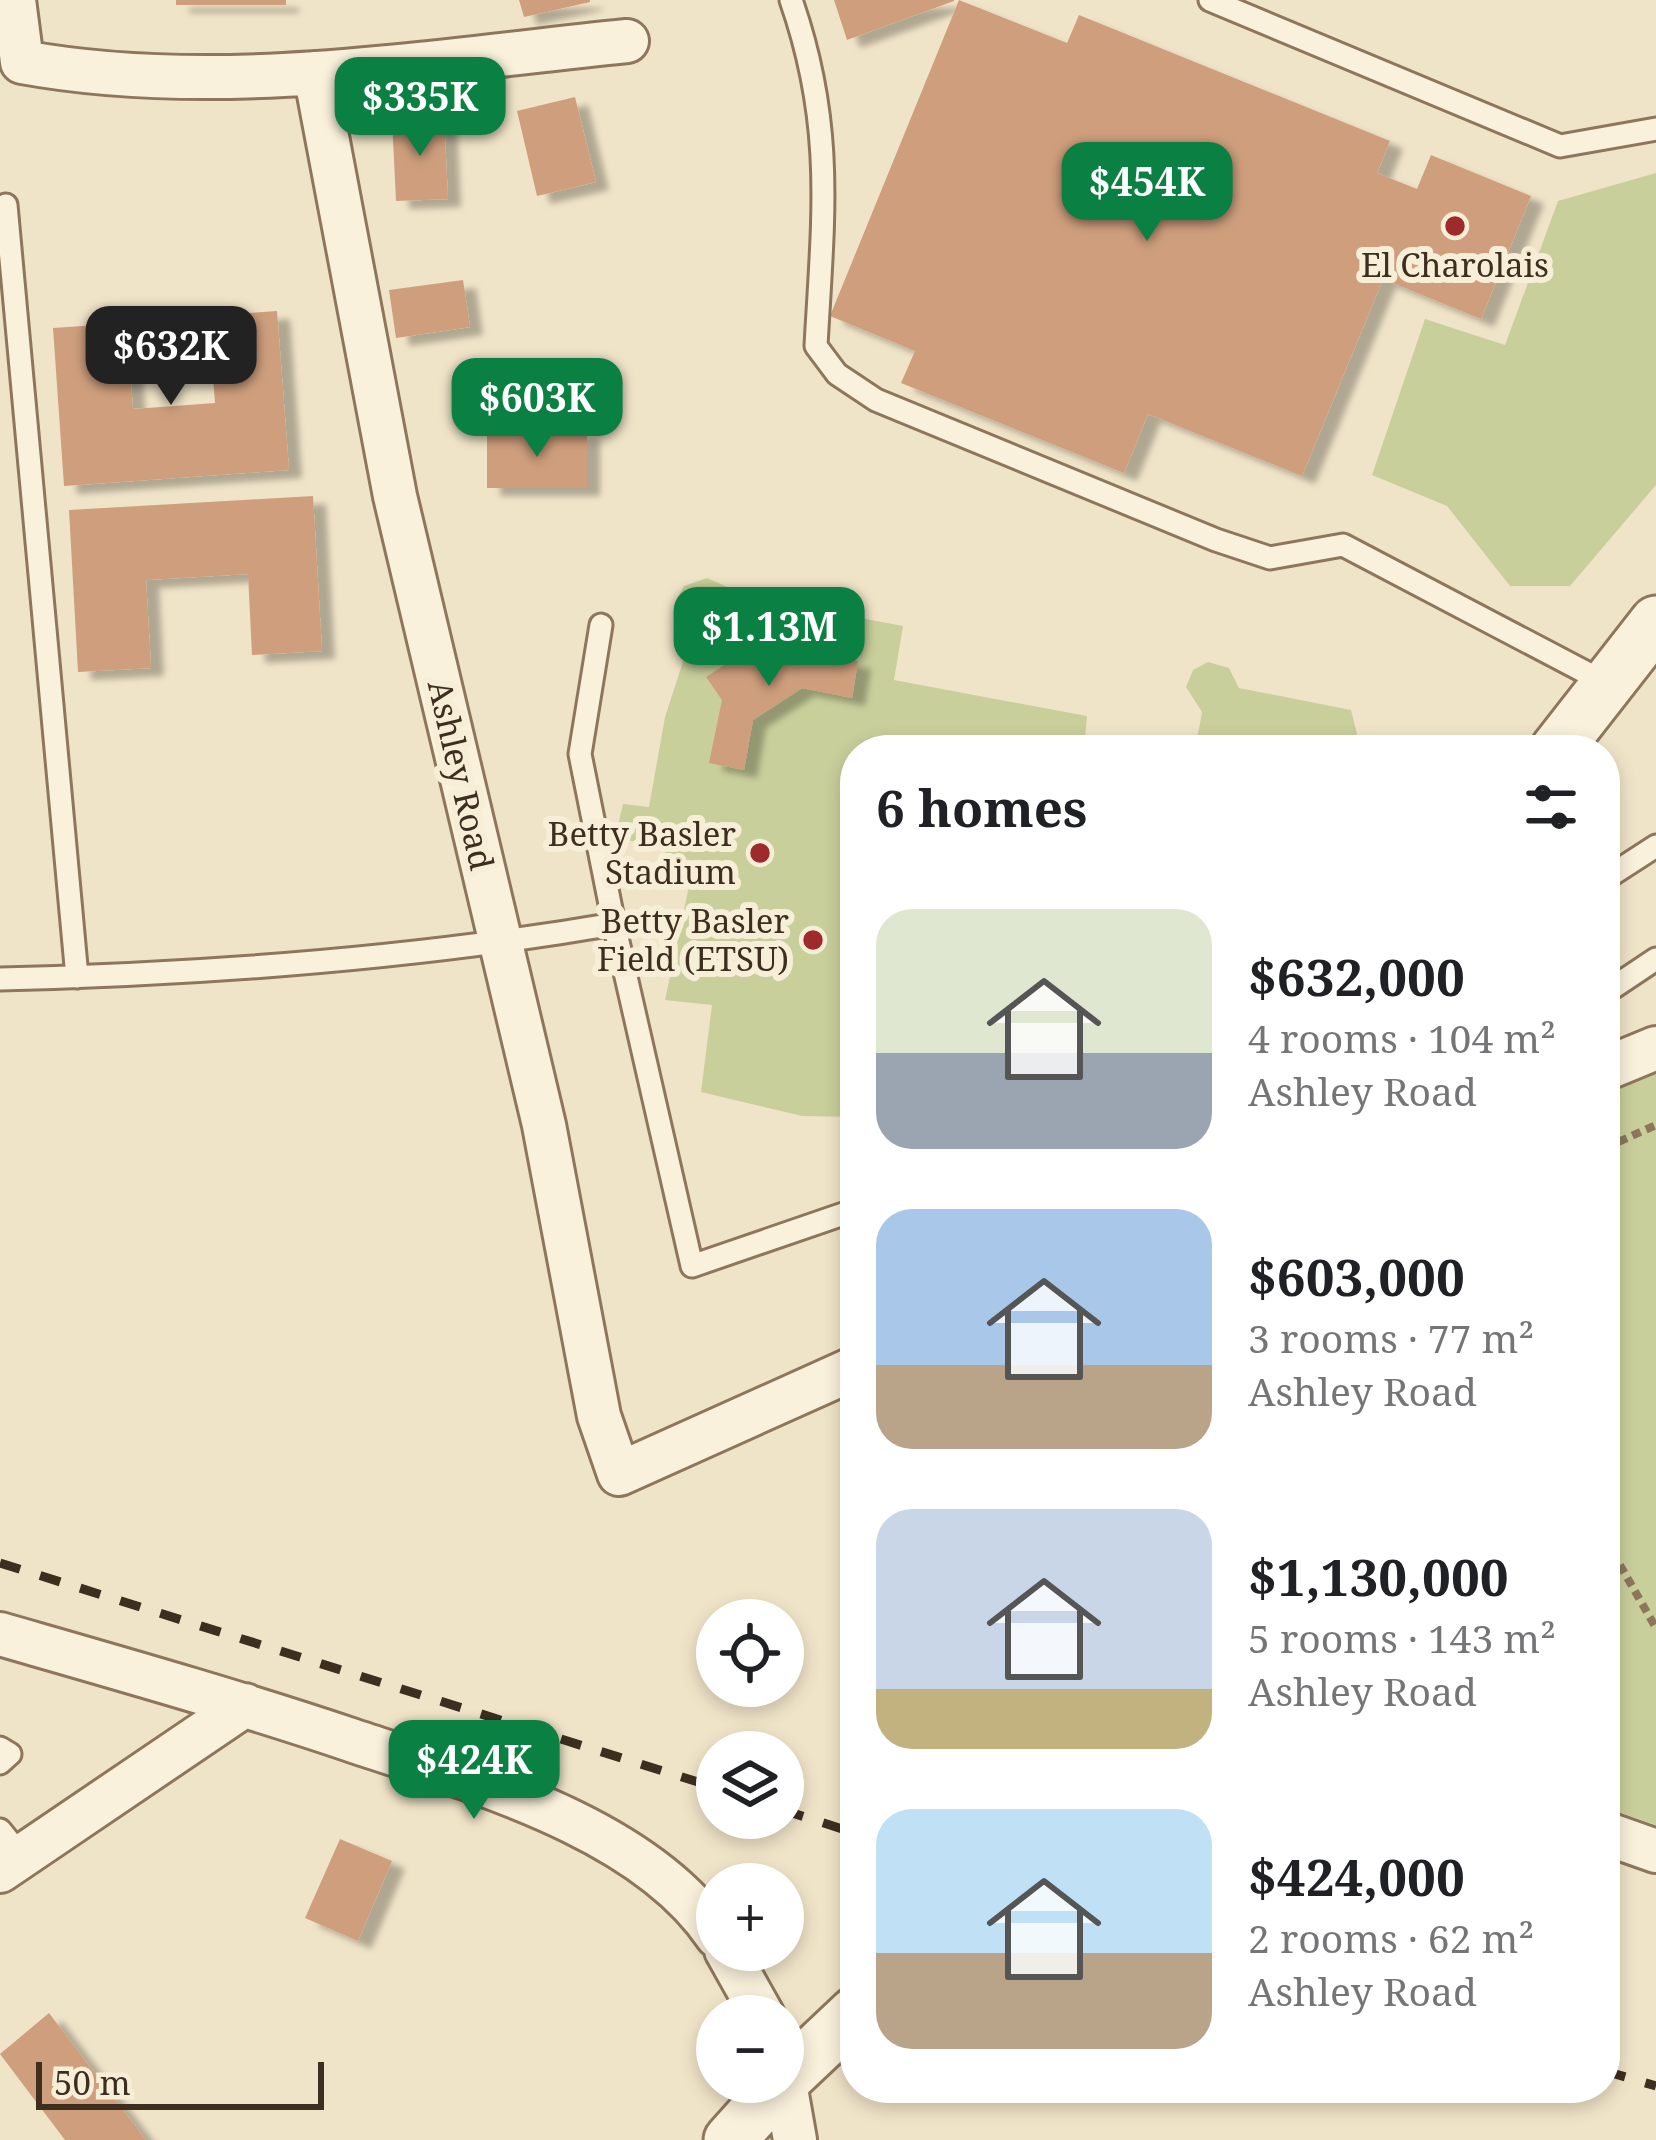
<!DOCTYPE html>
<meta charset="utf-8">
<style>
:root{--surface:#fff;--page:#f6f6f6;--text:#202124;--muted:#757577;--accent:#0b8043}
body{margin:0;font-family:"Noto Serif",serif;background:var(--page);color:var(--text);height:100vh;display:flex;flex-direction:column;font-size:45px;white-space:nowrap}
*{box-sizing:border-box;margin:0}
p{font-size:39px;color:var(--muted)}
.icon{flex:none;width:66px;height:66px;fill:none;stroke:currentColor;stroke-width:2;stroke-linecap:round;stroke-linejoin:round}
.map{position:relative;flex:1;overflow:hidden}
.drawer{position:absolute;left:840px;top:735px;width:780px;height:1368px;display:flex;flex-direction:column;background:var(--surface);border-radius:48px;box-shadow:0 6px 18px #0003}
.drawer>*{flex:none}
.controls{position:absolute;left:696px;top:1599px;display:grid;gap:24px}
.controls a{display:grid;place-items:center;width:108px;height:108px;border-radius:50%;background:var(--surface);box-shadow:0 6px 18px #0003;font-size:60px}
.scale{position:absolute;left:36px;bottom:30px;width:288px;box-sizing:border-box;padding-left:12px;border:6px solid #3d2e20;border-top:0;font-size:33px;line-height:42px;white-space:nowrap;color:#3d2e20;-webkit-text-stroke:9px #f7eed8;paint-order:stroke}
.price{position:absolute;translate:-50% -102px;padding:0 27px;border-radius:24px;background:var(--accent);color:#fff;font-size:39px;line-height:78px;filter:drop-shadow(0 3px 6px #0008)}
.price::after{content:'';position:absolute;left:50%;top:72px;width:36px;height:27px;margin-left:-18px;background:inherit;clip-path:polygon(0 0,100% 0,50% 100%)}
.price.current{background:#222;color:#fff}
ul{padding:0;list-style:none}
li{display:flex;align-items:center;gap:36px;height:300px;padding:0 36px}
li span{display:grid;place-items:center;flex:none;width:336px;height:240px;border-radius:36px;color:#555}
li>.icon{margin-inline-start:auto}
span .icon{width:144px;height:144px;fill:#fffc;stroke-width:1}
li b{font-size:51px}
h2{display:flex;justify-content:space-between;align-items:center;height:144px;padding:0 36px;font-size:51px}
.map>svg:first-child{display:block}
.green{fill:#c9cf9b}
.building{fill:#cf9f7d;filter:url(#shadow)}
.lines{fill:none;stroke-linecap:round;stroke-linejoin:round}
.service-casing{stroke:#8d765c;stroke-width:27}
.minor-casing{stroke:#8d765c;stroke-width:48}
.tertiary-casing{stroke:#8d765c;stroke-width:57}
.path{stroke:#8d765c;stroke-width:8;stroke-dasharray:9 6;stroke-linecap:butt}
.service{stroke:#faf1dc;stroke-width:21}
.minor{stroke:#faf1dc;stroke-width:42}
.tertiary{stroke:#faf1dc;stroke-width:51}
.rail{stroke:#3d2e20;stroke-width:9;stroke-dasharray:21 21;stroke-linecap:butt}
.poi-dot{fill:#9e2a2b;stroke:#f7eed8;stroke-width:4.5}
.labels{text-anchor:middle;stroke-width:12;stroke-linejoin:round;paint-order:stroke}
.poi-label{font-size:33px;fill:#3d2e20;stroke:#f7eed8;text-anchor:end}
.street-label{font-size:33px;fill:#3d2e20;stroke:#f7eed8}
</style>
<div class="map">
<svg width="1656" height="2140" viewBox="0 0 1656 2140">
<defs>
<filter id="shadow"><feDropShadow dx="13" dy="8" stdDeviation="3" flood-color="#0004"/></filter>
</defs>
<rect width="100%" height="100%" fill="#f0e4c8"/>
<path class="green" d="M1656 173V485L1570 586H1510L1447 506 1372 475 1425 319 1505 345 1558 201Z
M707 578 752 598 903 626 894 680 1087 716 1084 750H855V1117L802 1116 701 1092 712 1005 665 1000 693 867 662 862 670 839 652 833 648 844 615 838 623 804 649 807 665 717 689 643 677 635 676 601 684 586Z
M1208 662 1229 668 1239 688 1351 710 1361 750H1195L1202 712 1186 687 1193 670Z
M1656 1071V1825L1605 1807V1095Z"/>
<path class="building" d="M176 0H286V5H176Z
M519 0H590V2L524 17Z
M834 0H954V1L847 40Z
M959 0 1067 43 1079 15 1390 141 1377 173 1417 189 1431 155 1531 196 1481 319 1383 279 1302 476 1148 414 1124 473 901 383 915 351 830 316Z
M575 97 596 182 537 196 517 111Z
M444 117 448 199 396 201 392 119Z
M463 280 470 327 396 338 389 290Z
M277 311 289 470 64 486 53 328 126 323 133 409 215 403 208 316Z
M487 431H587V488H487Z
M313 496 322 651 252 655 248 574 146 580 151 668 78 672 69 510Z
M783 627 796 649 858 661 852 698 802 688 753 720 744 770 709 763 722 700 706 677Z
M340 1839 392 1861 358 1941 305 1918Z
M49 2013 146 2140H65L0 2054Z"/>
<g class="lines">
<g class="service-casing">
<path id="service" d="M791 0C835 126 823 217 816 346L837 374 876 400 1216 540 1270 558 1343 545 1606 683
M1210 0 1560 146 1656 129
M6 205 77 977
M1605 879 1656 846
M614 924 692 1266 855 1210
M0 979C206 974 411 959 614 924L580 754 601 625
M1605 993 1656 959
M0 1748 10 1754 0 1763
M0 1830 22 1857"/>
</g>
<g class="minor-casing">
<path id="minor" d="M14 0 22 62C219 98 429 61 627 41
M315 73 395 496 544 1125 599 1416 619 1474 855 1368
M1605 1069 1656 1048
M0 1634C118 1668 235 1701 351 1740 470 1780 643 1826 717 1936
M1605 1833 1656 1851
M0 1871 245 1705
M726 1950 763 2016
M783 2072 795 2140"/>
</g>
<g class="tertiary-casing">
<path id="tertiary" d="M1556 750 1656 622
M783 2081 855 2013
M730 2140 782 2082"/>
</g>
<path class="path" d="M1605 1148 1656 1125
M1605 1539 1656 1628"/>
<use href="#service" class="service"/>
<use href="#minor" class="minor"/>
<use href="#tertiary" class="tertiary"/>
<path class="rail" d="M0 1563 717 1788
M783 1810 855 1833
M1605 2071 1656 2086"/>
</g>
<g class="poi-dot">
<circle cx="1455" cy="226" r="12"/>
<circle cx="760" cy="853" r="12"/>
<circle cx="813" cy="940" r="12"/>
</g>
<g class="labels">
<g class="poi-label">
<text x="1455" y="277" text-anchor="middle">El Charolais</text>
<text x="736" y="846">Betty Basler<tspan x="736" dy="38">Stadium</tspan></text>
<text x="789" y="933">Betty Basler<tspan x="789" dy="38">Field (ETSU)</tspan></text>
</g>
<g class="street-label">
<text transform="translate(461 775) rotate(77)" y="12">Ashley Road</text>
</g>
</g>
</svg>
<div class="controls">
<a><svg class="icon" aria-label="locate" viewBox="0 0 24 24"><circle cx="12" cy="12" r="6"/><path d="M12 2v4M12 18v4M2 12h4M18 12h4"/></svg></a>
<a><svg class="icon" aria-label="layers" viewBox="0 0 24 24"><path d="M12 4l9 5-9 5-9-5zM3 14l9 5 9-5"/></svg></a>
<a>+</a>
<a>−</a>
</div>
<div class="scale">50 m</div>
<b class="price" style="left:420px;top:159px">$335K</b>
<b class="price" style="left:1147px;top:244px">$454K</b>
<b class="price current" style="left:171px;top:408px">$632K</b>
<b class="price" style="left:537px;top:460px">$603K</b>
<b class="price" style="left:769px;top:689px">$1.13M</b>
<b class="price" style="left:474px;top:1822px">$424K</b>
<section class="drawer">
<h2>6 homes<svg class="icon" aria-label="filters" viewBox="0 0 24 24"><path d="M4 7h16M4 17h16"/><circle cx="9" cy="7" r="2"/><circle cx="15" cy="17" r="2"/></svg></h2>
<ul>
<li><span style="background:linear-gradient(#dfe7d0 60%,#9aa5b1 0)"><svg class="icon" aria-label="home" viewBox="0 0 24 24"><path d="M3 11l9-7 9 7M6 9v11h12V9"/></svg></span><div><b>$632,000</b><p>4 rooms · 104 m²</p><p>Ashley Road</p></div></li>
<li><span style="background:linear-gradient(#a9c7e8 65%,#b9a48a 0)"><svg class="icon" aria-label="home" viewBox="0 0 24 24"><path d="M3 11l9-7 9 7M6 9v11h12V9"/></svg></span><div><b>$603,000</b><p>3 rooms · 77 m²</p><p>Ashley Road</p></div></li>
<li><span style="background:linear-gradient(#c9d6e8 75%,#c2b280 0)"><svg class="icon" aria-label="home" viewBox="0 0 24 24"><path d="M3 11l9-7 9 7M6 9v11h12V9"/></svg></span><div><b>$1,130,000</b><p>5 rooms · 143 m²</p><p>Ashley Road</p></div></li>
<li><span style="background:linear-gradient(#bfe0f5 60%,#b9a48a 0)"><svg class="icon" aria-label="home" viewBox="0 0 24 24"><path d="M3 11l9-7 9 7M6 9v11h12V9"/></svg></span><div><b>$424,000</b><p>2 rooms · 62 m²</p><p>Ashley Road</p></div></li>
</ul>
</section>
</div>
